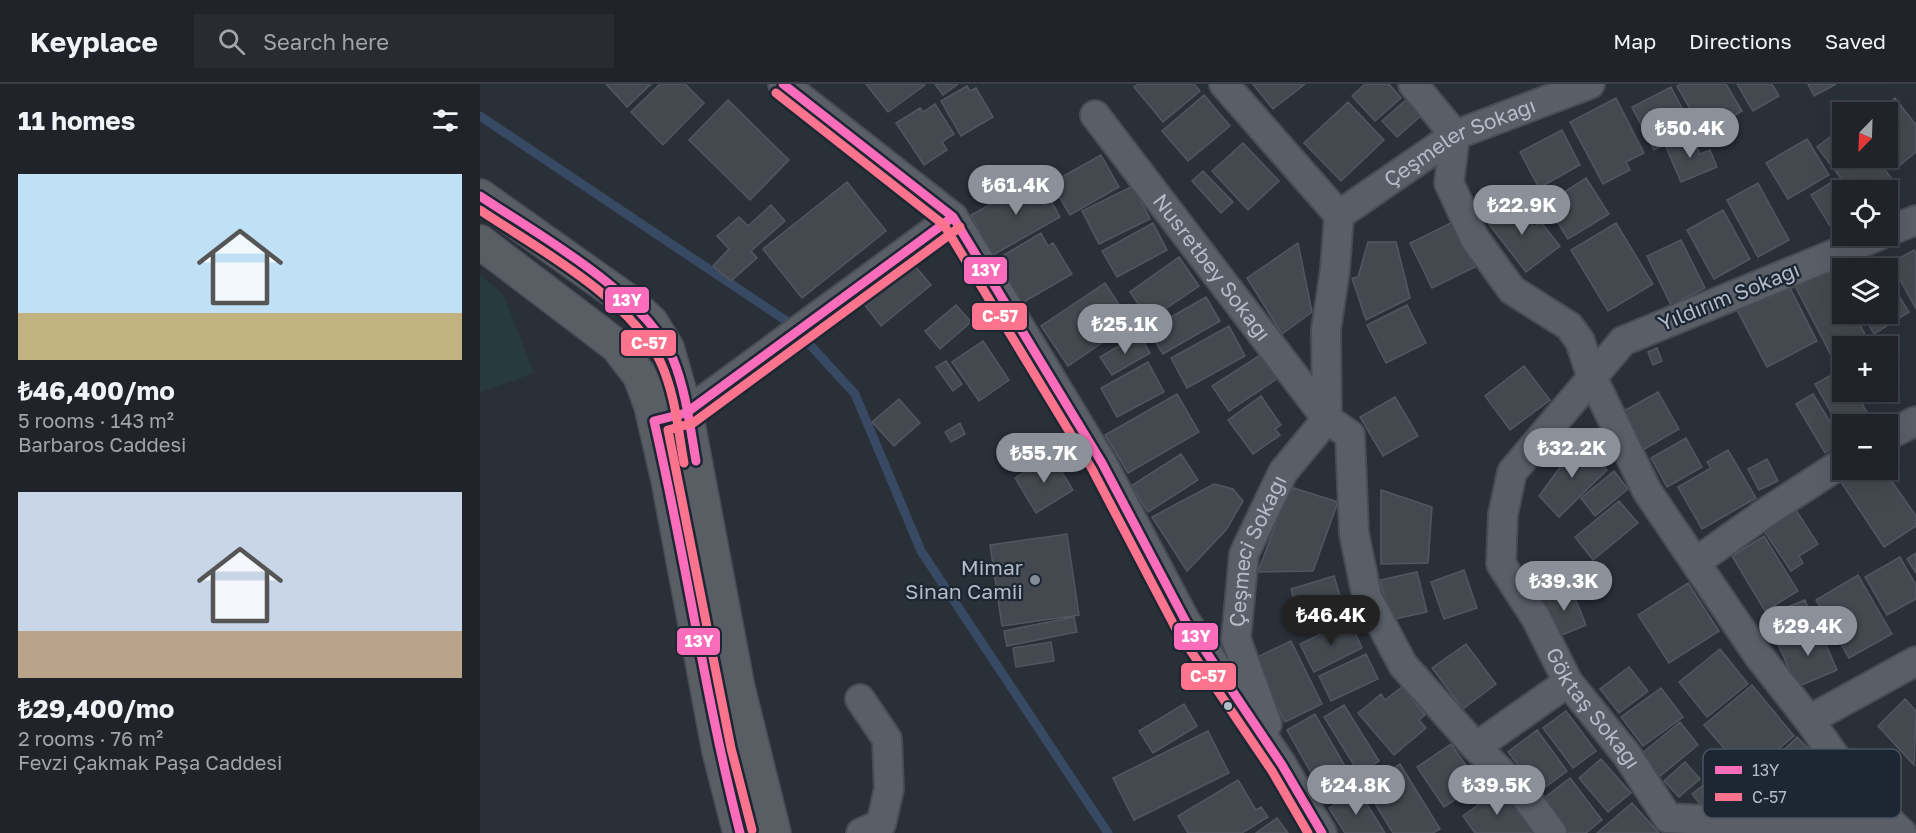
<!DOCTYPE html>
<meta charset="utf-8">
<style>
:root{--surface:#20242a;--page:#282c32;--text:#f1f3f6;--muted:#a2a4a8;--line:#3d4147;--accent:#8c9099}
body{margin:0;font-family:"Golos Text",sans-serif;background:var(--page);color:var(--text);height:100vh;display:flex;flex-direction:column;font-size:22px;white-space:nowrap}
*{box-sizing:border-box;margin:0}
p{font-size:20px;color:var(--muted)}
.icon{flex:none;width:33px;height:33px;fill:none;stroke:currentColor;stroke-width:2;stroke-linecap:round;stroke-linejoin:round}
.map{position:relative;flex:1;overflow:hidden}
.panel{display:flex;flex-direction:column;background:var(--surface);width:480px}
.panel>*{flex:none}
.needle{width:39px;rotate:203deg}
.buttons{position:absolute;left:1352px;top:18px;display:grid;gap:12px}
.buttons a{display:grid;place-items:center;width:66px;height:66px;border-radius:0px;background:var(--surface);box-shadow:0 6px 24px #0002,0 0 0 2px var(--line);font-size:30px}
.price{position:absolute;translate:-50% -51px;padding:0 14px;border-radius:21px;background:var(--accent);color:#fff;font-size:20px;line-height:39px;filter:drop-shadow(0 2px 3px #0008)}
.price::after{content:'';position:absolute;left:50%;top:36px;width:18px;height:14px;margin-left:-9px;background:inherit;clip-path:polygon(0 0,100% 0,50% 100%)}
.price.current{background:#222;color:#fff}
ul{padding:0;list-style:none}
li{display:grid;align-content:center;gap:12px;height:318px;padding:0 18px}
li span{display:grid;place-items:center;height:186px;border-radius:0px;color:#555}
li>.icon{margin-inline-start:auto}
span .icon{width:108px;height:108px;fill:#fffc;stroke-width:1}
li b{font-size:26px}
h2{display:flex;justify-content:space-between;align-items:center;height:72px;padding:0 18px;font-size:26px}
header{display:flex;align-items:center;gap:36px;box-sizing:border-box;height:84px;padding:0 30px;background:var(--surface);border-bottom:2px solid var(--line)}
header strong{font-size:28px}
nav{display:flex;gap:33px;margin-inline-start:auto;font-size:21px}
.search{width:420px;height:54px;background:var(--page);display:flex;align-items:center;gap:15px;box-sizing:border-box;padding:0 21px;border-radius:0px;color:var(--muted);font-size:22px}
main{display:flex;flex:1;min-height:0}
.map>svg:first-child{display:block}
.green{fill:#273a3e}
.lines{fill:none;stroke-linecap:round;stroke-linejoin:round}
.stream{stroke:#384963;stroke-width:9}
.building{fill:#444950;stroke:#52575f;stroke-width:1.5}
.minor-casing{stroke:#484c53;stroke-width:32}
.secondary-casing{stroke:#484c53;stroke-width:36}
.minor{stroke:#5a5e66;stroke-width:28}
.secondary{stroke:#595d64;stroke-width:33}
.bus-1-casing{stroke:#1d2633;stroke-width:14}
.bus-2-casing{stroke:#1d2633;stroke-width:14}
.bus-1{stroke:#fb6dba;stroke-width:9}
.bus-2{stroke:#fc738d;stroke-width:9}
.poi-dot{fill:#848b96;stroke:#1d2633;stroke-width:2}
.bus-dot{fill:#b4bcc9;stroke:#1d2633;stroke-width:2}
.labels{text-anchor:middle;stroke-width:4.5;stroke-linejoin:round;paint-order:stroke}
.street-label{font-size:21px;fill:#b4bcc9;stroke:#1d2633}
.poi-label{font-size:21px;fill:#b4bcc9;stroke:#1d2633;text-anchor:end}
.key{fill:#1d2633;stroke:#4a5360;stroke-width:1.5}
.key-label{font-size:16px;fill:#b4bcc9}
.line-badge{stroke:#1d2633;stroke-width:2}
.badge-label{font-size:16px;text-anchor:middle;font-weight:bold;fill:#fff}
</style>
<header>
<strong>Keyplace</strong>
<div class="search"><svg class="icon" aria-label="search" viewBox="0 0 24 24"><circle cx="10" cy="10" r="6"/><path d="M15 15l6 6"/></svg>Search here</div>
<nav><a>Map</a><a>Directions</a><a>Saved</a></nav>
</header>
<main>
<section class="panel">
<h2>11 homes<svg class="icon" aria-label="filters" viewBox="0 0 24 24"><path d="M4 7h16M4 17h16"/><circle cx="9" cy="7" r="2"/><circle cx="15" cy="17" r="2"/></svg></h2>
<ul>
<li><span style="background:linear-gradient(#bfe0f5 75%,#c2b280 0)"><svg class="icon" aria-label="home" viewBox="0 0 24 24"><path d="M3 11l9-7 9 7M6 9v11h12V9"/></svg></span><div><b>₺46,400/mo</b><p>5 rooms · 143 m²</p><p>Barbaros Caddesi</p></div></li>
<li><span style="background:linear-gradient(#c9d6e8 75%,#b9a48a 0)"><svg class="icon" aria-label="home" viewBox="0 0 24 24"><path d="M3 11l9-7 9 7M6 9v11h12V9"/></svg></span><div><b>₺29,400/mo</b><p>2 rooms · 76 m²</p><p>Fevzi Çakmak Paşa Caddesi</p></div></li>
</ul>
</section>
<div class="map">
<svg width="1436" height="749" viewBox="0 0 1436 749">
<rect width="100%" height="100%" fill="#2a3038"/>
<path class="green" d="M0 191 23 210 54 289 0 308Z"/>
<g class="lines">
<path class="stream" d="M0 32 311 240 375 310 441 467 628 749"/>
</g>
<path class="building" d="M126 0H171L147 23Z
M180 0H205L224 19 183 61 151 28Z
M386 0H444L445 1 408 28Z
M455 0H478L463 11Z
M658 0H714L720 7 683 38 654 3Z
M773 0H825L793 25Z
M885 0H909L921 14 895 37 872 12Z
M1201 0H1246L1262 27 1224 49 1197 2Z
M1257 0H1292L1299 12 1273 27Z
M1328 0H1356L1334 12Z
M487 2 490 7 496 4 513 33 481 52 461 17Z
M1191 3 1213 46 1174 66 1152 23Z
M724 11 750 42 708 77 682 47Z
M928 14 943 30 917 53 902 37Z
M1136 14 1164 69 1146 78 1150 86 1123 100 1090 38Z
M1415 14 1436 41V68L1414 86 1404 74H1407V28H1397Z
M248 16 309 76 270 116 209 56Z
M868 18 904 56 861 97 824 59Z
M455 20 474 50 462 58 467 66 444 81 416 39 440 24 443 28Z
M1362 44V74H1396L1416 100 1407 107 1370 106 1337 63Z
M1082 46 1100 81 1059 104 1040 68Z
M1212 52 1220 70 1230 66 1237 83 1201 98 1186 63Z
M1327 55 1349 91 1308 115 1286 79Z
M763 59 799 97 768 126 732 87Z
M621 71 639 103 590 131 571 99Z
M723 87 753 118 741 129 712 97Z
M559 94 580 133 513 171 491 131Z
M1106 94 1129 130 1088 155 1066 120Z
M1355 96 1362 107V139L1352 145 1331 111Z
M367 98 406 147 322 214 283 165Z
M1278 99 1309 156 1278 173 1247 116Z
M653 102 670 135 619 160 602 127Z
M1032 115 1054 143 1061 138 1080 162 1046 188 1005 135Z
M291 121 305 137 271 167 277 174 251 197 233 182 249 165 237 152 259 133 268 142Z
M1243 126 1270 175 1234 195 1207 146Z
M973 138 995 183 952 204 930 159Z
M673 139 687 166 637 193 622 167Z
M1136 139 1173 200 1128 227 1091 166Z
M561 149 568 162 573 159 592 190 537 222 512 178Z
M1201 156 1225 204 1191 221 1167 172Z
M888 158H916L930 214 886 236 872 194 878 193Z
M818 159 832 228 802 250 767 194Z
M1434 166 1436 170V225L1411 179Z
M699 173 719 202 669 236 650 208Z
M430 176 451 201 401 242 381 216Z
M1350 182 1362 205V230H1374L1386 252 1362 262 1351 271 1314 200Z
M1407 193 1429 228 1394 250 1382 230H1407Z
M625 199 651 239 588 282 561 242Z
M1308 200 1337 257 1287 283 1257 226Z
M726 213 740 237 683 270 668 246Z
M476 221 491 238 460 265 445 247Z
M927 221 946 259 906 279 887 241Z
M749 242 765 272 707 304 691 274Z
M659 250 670 269 632 291 620 273Z
M503 257 529 296 499 317 472 278Z
M1177 264 1182 277 1173 281 1168 268Z
M785 268 801 292 749 327 732 302Z
M466 277 482 300 473 307 456 283Z
M668 278 684 308 637 333 621 304Z
M1044 282 1070 316 1030 346 1005 312Z
M1362 285V308H1375L1394 340H1362V348L1335 300Z
M1178 308 1199 345 1163 366 1142 328Z
M697 310 719 348 648 389 625 351Z
M1333 310 1362 357 1345 369 1316 320Z
M781 312 801 341 795 345 800 351 773 370 748 336Z
M915 313 938 352 903 372 880 333Z
M419 315 440 339 414 362 392 338Z
M480 339 485 350 471 358 465 348Z
M1206 354 1222 383 1187 403 1171 374Z
M1100 356 1127 386 1079 433 1059 412Z
M1248 366 1276 414 1222 445 1198 403 1231 384 1227 378Z
M701 370 718 396 668 428 651 402Z
M572 372 593 406 556 429 535 394Z
M1287 375 1298 397 1279 406 1268 385Z
M1368 386H1404L1436 432V442L1404 463 1357 392Z
M1134 387 1148 405 1115 432 1101 414Z
M734 400 753 405 763 417 746 446 707 487 672 433Z
M814 404 858 418 833 487 778 488 805 415Z
M901 406 952 423 948 479 901 480Z
M1139 417 1158 439 1113 476 1095 453Z
M1312 420 1338 460 1319 472 1323 479 1311 487 1280 441Z
M587 450 599 531 522 542 510 461Z
M1284 452 1318 507 1285 527 1252 472Z
M1436 469V489L1427 475Z
M1420 473 1436 501V515L1407 531 1385 493Z
M984 486 997 524 964 535 951 498Z
M937 488 947 528 910 536 900 496Z
M1378 491 1412 550 1369 574 1336 516Z
M854 492 865 528 822 542 811 505Z
M1208 499 1239 547 1189 579 1158 531Z
M1091 504 1106 541 1077 553 1062 516Z
M1325 516 1333 538 1302 550 1294 528Z
M594 533 597 548 527 562 524 547Z
M869 536 882 564 834 588 820 560Z
M1338 542 1357 586 1317 603 1298 560Z
M811 557 842 620 805 638 773 575Z
M571 558 574 577 536 583 533 564Z
M986 560 1016 600 983 625 952 584Z
M1240 565 1268 600 1227 633 1199 598Z
M886 570 898 595 851 617 839 592Z
M1149 583 1168 607 1139 629 1120 605Z
M1272 601 1314 652 1267 691 1224 641Z
M922 603 945 631 939 636 946 644 914 671 878 629 901 610 905 616Z
M1181 604 1203 633 1163 662 1141 633Z
M1425 615 1436 627 1434 681 1398 642Z
M704 620 717 642 673 669 659 647Z
M864 621 899 677 879 689 844 633Z
M1086 627 1116 667 1093 684 1063 644Z
M835 630 873 696 844 712 807 646Z
M1200 638 1218 661 1179 693 1161 670Z
M1057 646 1087 687 1059 708 1028 668Z
M728 647 749 689 654 736 633 694Z
M1317 653 1335 671 1309 698 1290 680Z
M971 660 999 700 964 723 937 683Z
M1121 675 1151 709 1128 728 1099 694Z
M1205 678 1220 695 1199 713 1184 697Z
M920 680 960 745 953 749H913L884 702Z
M1248 682 1267 707 1244 725 1227 729 1212 710Z
M1090 694 1122 736 1106 749H1083L1059 718Z
M758 696 776 726 781 723 788 733 762 749H708L698 732Z
M1021 704 1055 749H995L983 732Z
M878 706 905 749H865L849 724Z
M1152 719 1179 749H1117Z
M797 734 808 749H776Z"/>
<g class="lines">
<g class="minor-casing">
<g id="minor">
<path d="M303 0 473 133 622 379 706 538 802 681 842 749"/>
<path d="M744 0 859 131 855 186 846 246 847 335"/>
<path d="M933 0 975 51 969 99 995 155 1032 206 1089 242 1100 257 1111 291 1167 407 1278 571 1329 636 1384 713 1422 749"/>
<path id="s1" d="M615 31 847 335 870 351 874 449 887 513 923 581 996 663 1045 712 1072 749"/>
<path id="s2" d="M859 131 975 51 1110 0"/>
<path d="M1407 148 1436 136"/>
<path id="s3" d="M1398 152 1143 257 1032 388 1023 430 1021 480 1056 534 1088 598 1147 671 1188 734 1342 742 1408 749"/>
<path d="M186 334 206 329 473 133"/>
<path d="M1407 352 1436 337"/>
<path d="M1216 478 1285 429 1362 379"/>
<path d="M380 615 407 655 409 705 401 740 381 749"/>
<path d="M1329 636 1436 577"/>
<path id="s4" d="M787 640 756 555 764 470 803 388 847 335"/>
<path d="M996 663 1088 598"/>
</g>
</g>
<g class="secondary-casing">
<path id="secondary" d="M0 112 148 217 171 238 187 264 206 329 258 604 294 749
M0 158 137 262 160 292 171 322 188 396 239 667 260 749"/>
</g>
<use href="#minor" class="minor"/>
<use href="#secondary" class="secondary"/>
<g class="bus-1-casing">
<path id="bus-1" d="M303 0 473 133 622 379 706 538 802 681 842 749
M0 112C60 152 163 208 193 275 206 307 210 343 216 377
M260 749C225 613 206 474 174 337L206 329 473 133"/>
</g>
<g class="bus-2-casing">
<path id="bus-2" d="M296 9 464 141 612 385 696 545 792 687 828 749
M0 126C58 165 149 213 180 277 195 309 198 345 204 379
M272 746 251 664 188 346 213 339 480 143"/>
</g>
<use href="#bus-1" class="bus-1"/>
<use href="#bus-2" class="bus-2"/>
</g>
<circle class="poi-dot" cx="555" cy="496" r="6"/>
<circle class="bus-dot" cx="748" cy="622" r="5"/>
<g class="labels">
<g class="street-label">
<text dy="7" stroke="none"><textPath href="#s2" startOffset="142">Çeşmeler Sokağı</textPath></text>
<text dy="7" stroke="none"><textPath href="#s1" startOffset="192">Nusretbey Sokağı</textPath></text>
<text transform="translate(1249 213) rotate(-22)" y="7">Yıldırım Sokağı</text>
<text dy="7" stroke="none"><textPath href="#s4" startOffset="182">Çeşmeci Sokağı</textPath></text>
<text dy="7" stroke="none"><textPath href="#s3" startOffset="712">Göktaş Sokağı</textPath></text>
</g>
<g class="poi-label">
<text x="543" y="491">Mimar<tspan x="543" dy="24">Sinan Camii</tspan></text>
</g>
</g>
<rect x="1223" y="665" width="198" height="69" rx="9" class="key"/>
<rect x="1235" y="682" width="27" height="8" fill="#fb6dba"/>
<rect x="1235" y="709" width="27" height="8" fill="#fc738d"/>
<g class="key-label">
<text x="1272" y="692">13Y</text>
<text x="1272" y="719">C-57</text>
</g>
<g class="line-badge">
<rect x="483" y="172" width="45" height="29" rx="6" fill="#fb6dba"/>
<rect x="124" y="202" width="46" height="28" rx="6" fill="#fb6dba"/>
<rect x="491" y="218" width="57" height="29" rx="6" fill="#fc738d"/>
<rect x="140" y="245" width="57" height="28" rx="6" fill="#fc738d"/>
<rect x="693" y="538" width="46" height="29" rx="6" fill="#fb6dba"/>
<rect x="196" y="543" width="45" height="29" rx="6" fill="#fb6dba"/>
<rect x="700" y="578" width="57" height="29" rx="6" fill="#fc738d"/>
</g>
<g class="badge-label">
<text x="506" y="192">13Y</text>
<text x="147" y="222">13Y</text>
<text x="520" y="238">C-57</text>
<text x="169" y="265">C-57</text>
<text x="716" y="558">13Y</text>
<text x="219" y="563">13Y</text>
<text x="728" y="598">C-57</text>
</g>
</svg>
<div class="buttons">
<a><svg class="needle" viewBox="-14 -14 28 28"><path d="M0-13l5 13h-10z" fill="#e53935"/><path d="M0 13l5-13h-10z" fill="#a2a4a8"/></svg></a>
<a><svg class="icon" aria-label="locate" viewBox="0 0 24 24"><circle cx="12" cy="12" r="6"/><path d="M12 2v4M12 18v4M2 12h4M18 12h4"/></svg></a>
<a><svg class="icon" aria-label="layers" viewBox="0 0 24 24"><path d="M12 4l9 5-9 5-9-5zM3 14l9 5 9-5"/></svg></a>
<a>+</a>
<a>−</a>
</div>
<b class="price" style="left:1210px;top:75px">₺50.4K</b>
<b class="price" style="left:536px;top:132px">₺61.4K</b>
<b class="price" style="left:1042px;top:152px">₺22.9K</b>
<b class="price" style="left:645px;top:271px">₺25.1K</b>
<b class="price" style="left:1092px;top:395px">₺32.2K</b>
<b class="price" style="left:564px;top:400px">₺55.7K</b>
<b class="price" style="left:1084px;top:528px">₺39.3K</b>
<b class="price current" style="left:851px;top:562px">₺46.4K</b>
<b class="price" style="left:1328px;top:573px">₺29.4K</b>
<b class="price" style="left:876px;top:732px">₺24.8K</b>
<b class="price" style="left:1017px;top:732px">₺39.5K</b>
</div>
</main>
